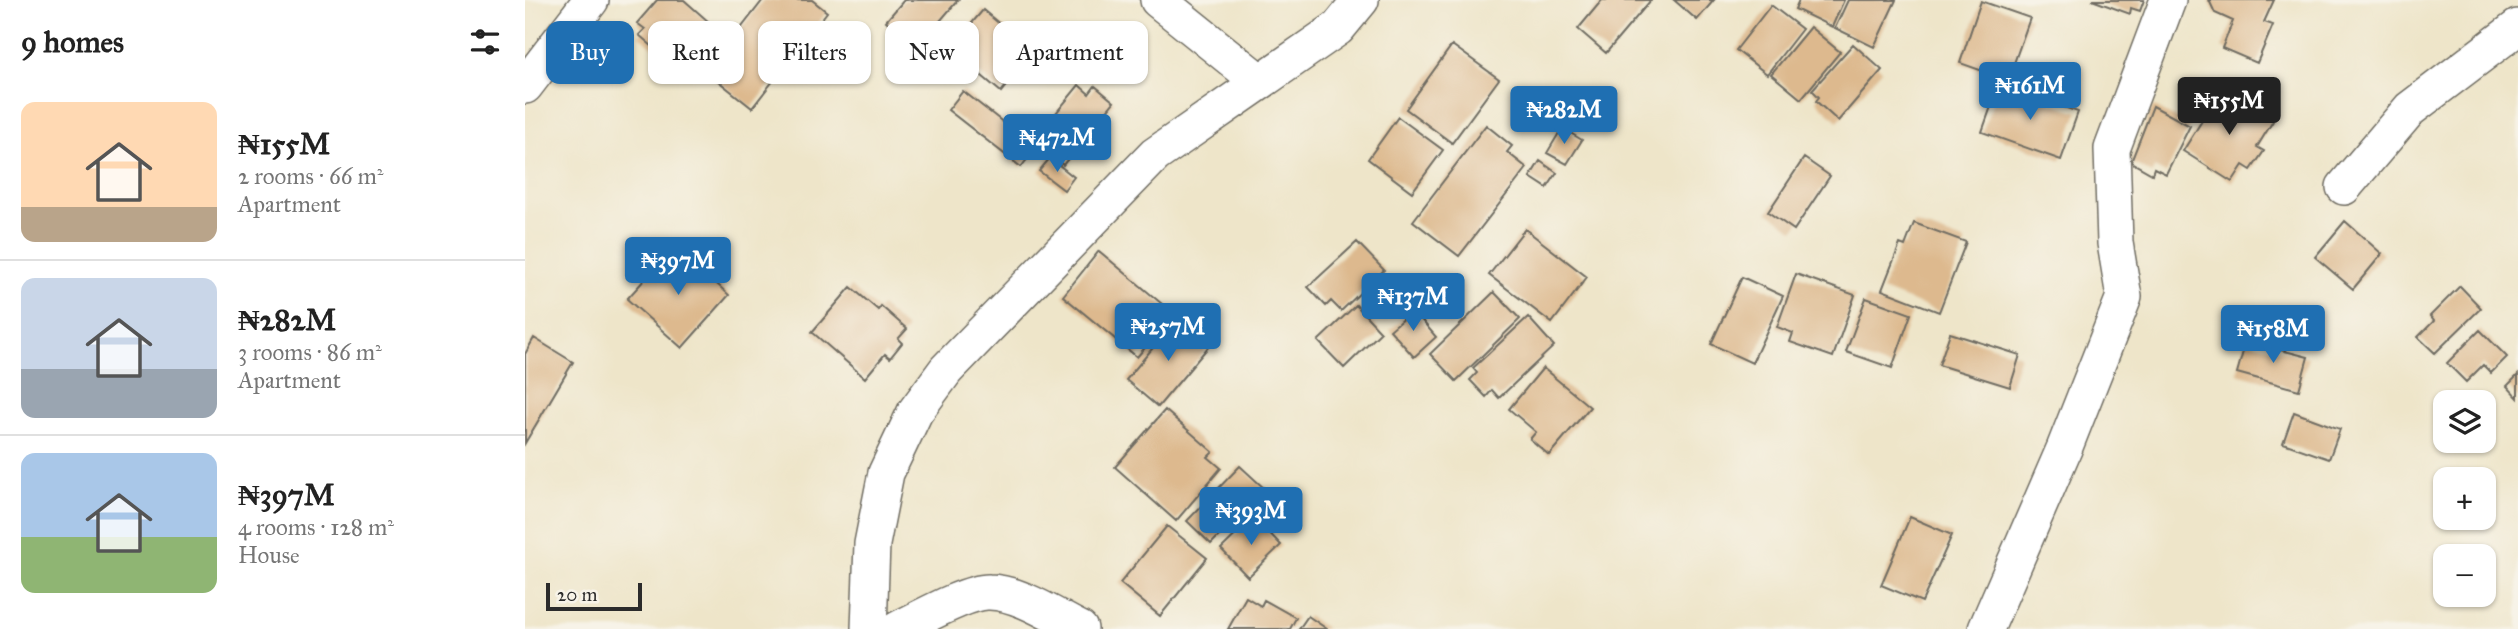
<!DOCTYPE html>
<meta charset="utf-8">
<style>
:root{--surface:#fff;--page:#f2f2f2;--text:#222;--muted:#767676;--line:#e0e0e0;--accent:#1f6fb2}
body{margin:0;font-family:"IM FELL Great Primer",serif;background:var(--page);color:var(--text);height:100vh;display:flex;flex-direction:column;font-size:26px;white-space:nowrap}
*{box-sizing:border-box;margin:0}
p{font-size:23px;color:var(--muted)}
.icon{flex:none;width:38px;height:38px;fill:none;stroke:currentColor;stroke-width:2;stroke-linecap:round;stroke-linejoin:round}
.map{position:relative;flex:1;overflow:hidden}
.drawer{display:flex;flex-direction:column;background:var(--surface);width:525px}
.drawer>*{flex:none}
.top-card{position:absolute;left:21px;top:21px;width:665px;height:63px;display:flex;gap:14px}
.fabs{position:absolute;left:1908px;top:390px;display:grid;gap:14px}
.fabs a{display:grid;place-items:center;width:63px;height:63px;border-radius:14px;background:var(--surface);box-shadow:0 2px 5px #0004;font-size:35px}
.scale{position:absolute;left:21px;bottom:18px;width:96px;box-sizing:border-box;padding-left:7px;border:4px solid #2b2b2b;border-top:0;font-size:19px;line-height:24px;white-space:nowrap;color:#2b2b2b;-webkit-text-stroke:5px #f7f3e8;paint-order:stroke}
.price{position:absolute;translate:-50% -60px;padding:0 16px;border-radius:7px;background:var(--accent);color:#fff;font-size:23px;line-height:46px;filter:drop-shadow(0 2px 4px #0008)}
.price::after{content:'';position:absolute;left:50%;top:42px;width:21px;height:16px;margin-left:-10px;background:inherit;clip-path:polygon(0 0,100% 0,50% 100%)}
.price.selected{background:#222;color:#fff}
ul{padding:0;list-style:none}
li{display:flex;align-items:center;gap:21px;height:175px;padding:0 21px}
li+li{border-top:2px solid var(--line)}
li span{display:grid;place-items:center;flex:none;width:196px;height:140px;border-radius:14px;color:#555}
li>.icon{margin-inline-start:auto}
span .icon{width:84px;height:84px;fill:#fffc;stroke-width:1}
li b{font-size:30px}
h2{display:flex;justify-content:space-between;align-items:center;height:84px;padding:0 21px;font-size:30px}
.chip{padding:0 24px;border-radius:14px;background:var(--surface);box-shadow:0 2px 5px #0004;font-size:24px;line-height:63px}
.chip.selected{background:var(--accent);color:#fff}
main{display:flex;flex:1;min-height:0}
.map>svg:first-child{display:block}
.building{fill:#ddb98e}
.lines{fill:none;stroke-linecap:round;stroke-linejoin:round}
.minor-casing{stroke:#6f6c62;stroke-width:38}
.minor{stroke:#fff;stroke-width:35}
</style>
<main>
<section class="drawer">
<h2>9 homes<svg class="icon" aria-label="filters" viewBox="0 0 24 24"><path d="M4 7h16M4 17h16"/><circle cx="9" cy="7" r="2"/><circle cx="15" cy="17" r="2"/></svg></h2>
<ul>
<li><span style="background:linear-gradient(#ffd9b3 75%,#b9a48a 0)"><svg class="icon" aria-label="home" viewBox="0 0 24 24"><path d="M3 11l9-7 9 7M6 9v11h12V9"/></svg></span><div><b>₦155M</b><p>2 rooms · 66 m²</p><p>Apartment</p></div></li>
<li><span style="background:linear-gradient(#c9d6e8 65%,#9aa5b1 0)"><svg class="icon" aria-label="home" viewBox="0 0 24 24"><path d="M3 11l9-7 9 7M6 9v11h12V9"/></svg></span><div><b>₦282M</b><p>3 rooms · 86 m²</p><p>Apartment</p></div></li>
<li><span style="background:linear-gradient(#a9c7e8 60%,#8fb573 0)"><svg class="icon" aria-label="home" viewBox="0 0 24 24"><path d="M3 11l9-7 9 7M6 9v11h12V9"/></svg></span><div><b>₦397M</b><p>4 rooms · 128 m²</p><p>House</p></div></li>
</ul>
</section>
<div class="map">
<svg width="1993" height="629" viewBox="0 0 1993 629">
<rect width="100%" height="100%" fill="#f7f3e8"/>
<filter id="ink" filterUnits="userSpaceOnUse"><feTurbulence type="fractalNoise" baseFrequency=".0143" numOctaves="2"/><feDisplacementMap in="SourceGraphic" scale="14" xChannelSelector="R" yChannelSelector="G"/><feConvolveMatrix kernelMatrix="1 2 1 2 8 2 1 2 1" color-interpolation-filters="sRGB"/></filter>
<filter id="wash" filterUnits="userSpaceOnUse"><feTurbulence type="fractalNoise" baseFrequency=".00686" numOctaves="4" result="noise"/><feDisplacementMap in="SourceGraphic" scale="28" xChannelSelector="R" yChannelSelector="G"/><feGaussianBlur stdDeviation="1.57" result="paint"/><feColorMatrix in="noise" values="0 0 0 0 0 0 0 0 0 0 0 0 0 0 0 0 0 1.4 0 .05"/><feComposite in="paint" operator="in"/></filter>
<g filter="url(#wash)">
<rect width="100%" height="100%" fill="#eee5c9"/>
<g id="blocks">
<path class="building" d="M132 0H159L184 22 148 64 114 35 120 29 112 23Z
M238 0H287L302 12 227 108 182 72Z
M379 0H433L392 48 361 21Z
M1077 0H1126L1081 53 1053 29Z
M1149 0H1189L1172 20Z
M1274 0H1319L1307 27 1270 9Z
M1323 0H1371L1349 47 1310 28Z
M1567 0H1619L1615 11 1606 8 1605 14Z
M1684 0H1749L1739 22 1748 25 1732 63 1697 48 1708 21 1690 13Z
M1456 1 1505 18 1483 80 1435 63Z
M1246 5 1277 29 1242 74 1211 50Z
M458 10 508 52 476 92 425 49Z
M1285 27 1315 52 1276 99 1246 74Z
M1328 44 1357 70 1313 121 1291 101 1294 97 1287 90Z
M927 45 974 79 927 143 881 109Z
M1474 84 1553 112 1536 160 1457 132Z
M554 85 564 94 570 86 589 102 538 165 508 141Z
M1697 89 1748 121 1732 147 1739 151 1726 170 1718 165 1707 182 1658 151Z
M438 91 511 148 496 167 423 110Z
M1628 106 1665 126 1641 174 1629 168 1627 174 1606 162Z
M873 117 918 150 887 192 843 159Z
M961 125 987 146 982 152 1002 168 934 256 888 221Z
M1037 128 1057 140 1042 164 1022 153Z
M525 158 549 177 539 190 514 171Z
M1279 158 1305 176 1269 230 1243 212Z
M1015 161 1032 173 1022 188 1005 177Z
M1820 221 1857 254 1828 289 1790 257Z
M1389 223 1441 242 1414 312 1357 290 1375 244 1380 246Z
M1000 229 1062 277 1027 323 964 275Z
M832 242 859 270 816 311 806 301 801 306 783 287Z
M150 246 204 295 157 348 102 299Z
M574 251 649 314 612 357 538 296Z
M1271 274 1330 295 1308 357 1265 342 1268 333 1252 327Z
M1217 277 1258 296 1227 363 1186 344Z
M1935 286 1956 308 1910 353 1893 337 1909 321 1905 316Z
M326 287 353 310 356 306 382 329 373 339 377 343 365 358 360 354 340 378 287 332Z
M969 292 995 319 931 381 905 354Z
M1341 298 1386 314 1367 368 1321 352Z
M831 305 856 332 819 368 793 341Z
M888 310 911 337 889 357 865 330Z
M1003 317 1029 346 974 398 967 390 961 397 945 380 952 373 948 368Z
M652 319 684 346 633 407 601 380Z
M1955 330 1982 357 1966 373 1958 365 1941 382 1922 363Z
M1425 333 1495 355 1485 387 1414 365Z
M9 338 48 362 0 443V354Z
M1721 341 1783 357 1774 390 1712 373Z
M1018 368 1065 407 1024 455 1005 439 1011 432 984 409Z
M1993 375V398L1982 386Z
M640 410 688 452 683 457 696 468 651 521 590 467Z
M1769 412 1815 429 1804 459 1758 443Z
M715 466 740 489 686 544 662 521Z
M729 517 756 545 723 577 696 549Z
M1385 517 1427 535 1397 602 1356 585Z
M642 526 682 558 635 616 595 583Z
M721 597 736 606 739 600 771 618 765 629H703Z
M783 616 802 629H774Z"/>
</g>
</g>
<g filter="url(#ink)">
<use href="#blocks" fill-opacity="0" stroke="#6f6c62" stroke-width="2"/>
<g class="lines">
<g class="minor-casing">
<path id="minor" d="M633 0 735 82
M0 86 66 0
M1819 187 1885 109 1993 27
M344 629 347 544 361 473 390 412 421 370 630 155 813 28 836 0
M373 629C394 619 443 591 464 592 493 592 529 616 555 629
M1461 629 1539 449 1599 297 1590 243 1587 149 1643 0"/>
</g>
<use href="#minor" class="minor"/>
</g>
</g>
</svg>
<div class="fabs">
<a><svg class="icon" aria-label="layers" viewBox="0 0 24 24"><path d="M12 4l9 5-9 5-9-5zM3 14l9 5 9-5"/></svg></a>
<a>+</a>
<a>−</a>
</div>
<div class="scale">20 m</div>
<b class="price" style="left:1505px;top:122px">₦161M</b>
<b class="price selected" style="left:1704px;top:137px">₦155M</b>
<b class="price" style="left:1039px;top:146px">₦282M</b>
<b class="price" style="left:532px;top:174px">₦472M</b>
<b class="price" style="left:153px;top:297px">₦397M</b>
<b class="price" style="left:888px;top:333px">₦137M</b>
<b class="price" style="left:643px;top:363px">₦257M</b>
<b class="price" style="left:1748px;top:365px">₦158M</b>
<b class="price" style="left:726px;top:547px">₦393M</b>
<div class="top-card">
<a class="chip selected">Buy</a>
<a class="chip">Rent</a>
<a class="chip">Filters</a>
<a class="chip">New</a>
<a class="chip">Apartment</a>
</div>
</div>
</main>
